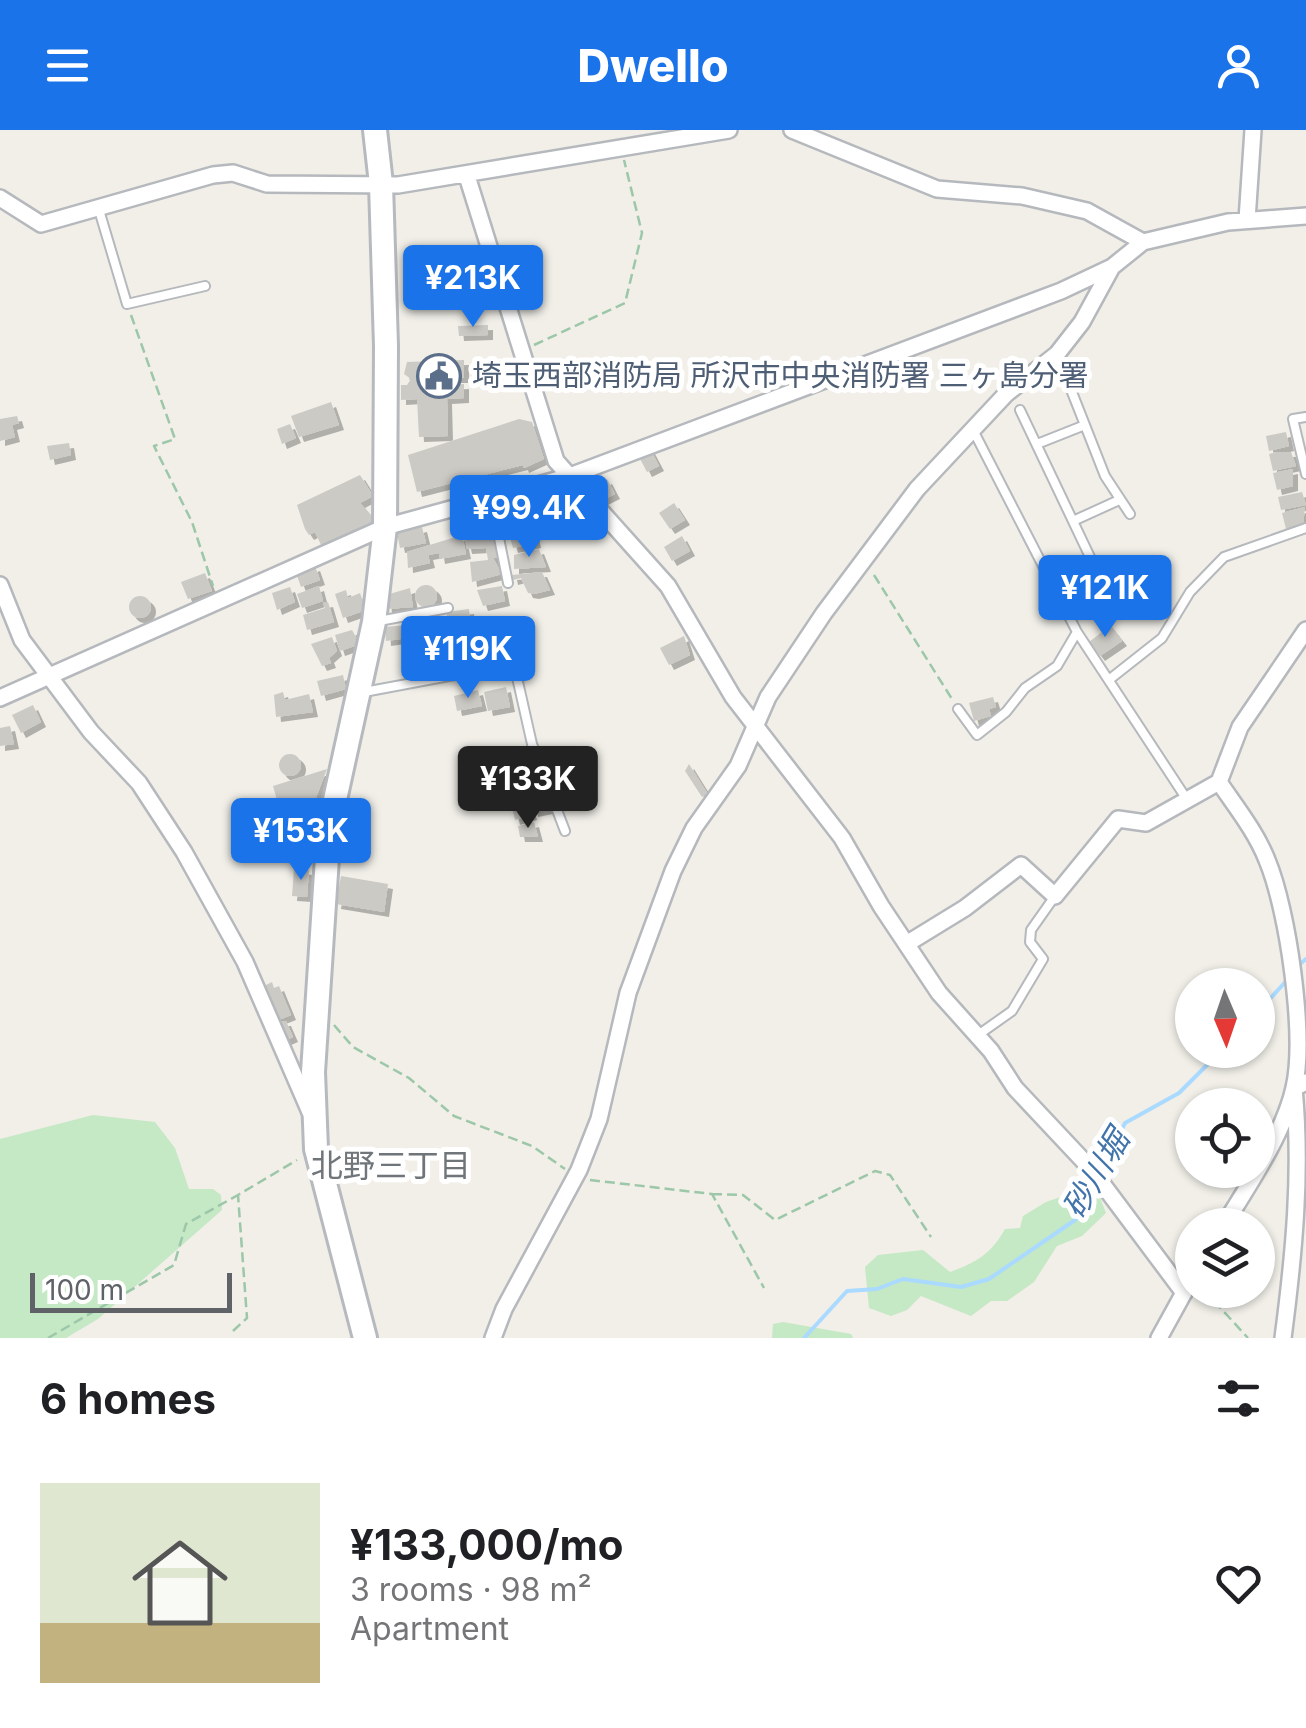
<!DOCTYPE html>
<meta charset="utf-8">
<style>
:root{--surface:#fff;--page:#f6f6f6;--text:#202124;--muted:#757577;--line:#e0e0e0;--accent:#1a73e8}
body{margin:0;font-family:Inter,"Noto Sans JP",sans-serif;background:var(--page);color:var(--text);height:100vh;display:flex;flex-direction:column;font-size:38px;white-space:nowrap}
*{box-sizing:border-box;margin:0}
p{font-size:32px;color:var(--muted)}
.icon{flex:none;width:55px;height:55px;fill:none;stroke:currentColor;stroke-width:2;stroke-linecap:round;stroke-linejoin:round}
.map{position:relative;height:1208px;overflow:hidden}
.details{display:flex;flex-direction:column;background:var(--surface);flex:1}
.details>*{flex:none}
.needle{width:65px;rotate:178deg}
.fabs{position:absolute;left:1175px;top:838px;display:grid;gap:20px}
.fabs a{display:grid;place-items:center;width:100px;height:100px;border-radius:50%;background:var(--surface);box-shadow:0 2px 8px #0004;font-size:50px}
.scale{position:absolute;left:30px;bottom:25px;width:202px;box-sizing:border-box;padding-left:10px;border:5px solid #5f6368;border-top:0;font-size:28px;line-height:35px;white-space:nowrap;color:#5f6368;-webkit-text-stroke:8px #fff;paint-order:stroke}
.price{position:absolute;translate:-50% -85px;padding:0 22px;border-radius:10px;background:var(--accent);color:#fff;font-size:32px;line-height:65px;filter:drop-shadow(0 2px 5px #0008)}
.price::after{content:'';position:absolute;left:50%;top:60px;width:30px;height:22px;margin-left:-15px;background:inherit;clip-path:polygon(0 0,100% 0,50% 100%)}
.price.on{background:#222;color:#fff}
ul{padding:0;list-style:none}
li{display:flex;align-items:center;gap:30px;height:250px;padding:0 40px}
li+li{border-top:2px solid var(--line)}
li span{display:grid;place-items:center;flex:none;width:280px;height:200px;border-radius:0px;color:#555}
li>.icon{margin-inline-start:auto}
span .icon{width:120px;height:120px;fill:#fffc;stroke-width:1}
li b{font-size:42px}
h2{display:flex;justify-content:space-between;align-items:center;height:120px;padding:0 40px;font-size:42px}
header{display:flex;justify-content:space-between;align-items:center;height:130px;padding:0 40px;background:var(--accent);color:#fff;font-size:45px;font-weight:800}
.map>svg:first-child{display:block}
.green{fill:#c5e8c5}
.lines{fill:none;stroke-linecap:round;stroke-linejoin:round}
.stream{stroke:#aadaff;stroke-width:4}
.building{fill:#cccac5;filter:url(#shadow)}
.lane-casing{stroke:#b5b8bc;stroke-width:12}
.street-casing{stroke:#b5b8bc;stroke-width:20}
.secondary-casing{stroke:#b6babf;stroke-width:28}
.path{stroke:#9cc7a9;stroke-width:2.5;stroke-dasharray:10 5;stroke-linecap:butt}
.lane{stroke:#fff;stroke-width:8}
.street{stroke:#fff;stroke-width:15}
.secondary{stroke:#fff;stroke-width:22}
.labels{text-anchor:middle;stroke-width:10;stroke-linejoin:round;paint-order:stroke}
.service-label{font-size:30px;fill:#4e5e75;stroke:#fff;text-anchor:start}
.neighbourhood-label{font-size:32px;fill:#70757a;stroke:#fff}
.water-label{font-size:32px;font-style:italic;fill:#4174aa;stroke:#fff}
</style>
<header><svg class="icon" aria-label="menu" viewBox="0 0 24 24"><path d="M4 6h16M4 12h16M4 18h16"/></svg>Dwello<svg class="icon" aria-label="person" viewBox="0 0 24 24"><circle cx="12" cy="8" r="4"/><path d="M4 21q1-7 8-7t8 7"/></svg></header>
<div class="map">
<svg width="1306" height="1208" viewBox="0 0 1306 1208">
<defs>
<filter id="shadow"><feDropShadow dx="5" dy="5" stdDeviation="0" flood-color="#0004"/></filter>
</defs>
<rect width="100%" height="100%" fill="#f1efe8"/>
<path class="green" d="M93 985 155 992 175 1018 189 1059H213L221 1065 222 1080 98 1189 66 1208H0V1009Z
M1095 1055 1106 1083 1082 1106 1057 1116 1034 1152 1007 1171H991L971 1186 921 1166 907 1180 891 1186 869 1178 865 1137 878 1125 923 1120 950 1142C976 1133 992 1123 1005 1099L1020 1098 1023 1086 1046 1072Z
M783 1192 851 1204 853 1208H772L773 1194Z"/>
<g class="lines">
<path class="stream" d="M1300 834 1306 829
M1258 882 1289 848
M1100 1044 1125 993 1179 963 1222 920
M804 1208 847 1161 877 1159 903 1149 961 1157 989 1149 1075 1090 1087 1077 1097 1053"/>
</g>
<path class="building" d="M478 133V139H472V149L457 150V134Z
M488 195V205L459 206 458 196Z
M464 230V248H445V255L464 254V268L447 269 448 306 419 307 417 269 401 270V255H407L411 249 404 244 407 232Z
M331 272 339 295 299 307 291 286Z
M17 286 19 293 12 295 15 307 0 311V289Z
M519 289 532 292 544 329 524 338 523 335 417 362 408 325Z
M290 294 296 308 282 314 277 299Z
M1286 302 1289 316 1269 321 1266 306Z
M69 313 71 325 50 330 47 316Z
M650 319 659 336 647 342 638 325Z
M1277 322H1291L1296 336 1273 341 1269 324Z
M1293 339V356L1277 360 1273 343Z
M360 345 373 366 360 373 375 391 322 417 315 402 309 405 305 399 297 375Z
M586 349 593 357 607 349 615 364 599 372 583 352Z
M1302 362 1306 375 1281 380 1278 367Z
M556 367 566 394 538 404 529 379Z
M674 373 685 390 670 399 659 383Z
M589 376 594 389 571 398 567 384Z
M1305 377 1303 395 1286 399 1282 383Z
M492 396 499 427 493 428 502 444 472 452 470 432 488 430 486 418 467 419 463 399Z
M532 396 536 413 513 418 509 404Z
M422 397 426 413 400 418 397 403Z
M462 405 466 424 440 429 439 423 428 425 430 433 408 438 407 422Z
M682 406 690 421 672 431 664 417Z
M539 419 546 437 514 439V425Z
M315 436 320 450 301 457 296 443Z
M542 442 550 460 534 464 528 463 521 448 513 450 512 445Z
M205 443 212 461 188 469 181 452Z
M415 466a11 11 0 1 1 22 0a11 11 0 1 1-22 0Z
M319 456 323 471 302 478 297 464Z
M502 456 505 471 483 476 477 460Z
M290 457 295 472 277 480 272 463Z
M410 458 413 477 387 479 386 465Z
M346 460 348 468 360 463 366 480 343 488 335 464Z
M129 477a11 11 0 1 1 22 0a11 11 0 1 1-22 0Z
M328 472 334 492 307 500 303 485 325 478 323 473Z
M469 479 471 496 447 502V482Z
M1107 492 1122 511 1100 526 1089 512 1102 502 1099 498Z
M406 495 408 508 386 511 385 497Z
M352 500 360 514 340 521 335 505Z
M684 506 690 525 669 535 660 518Z
M332 507 337 521 329 528 331 533 322 536 311 514Z
M343 545 346 559 321 566 317 551Z
M506 557 510 577 488 581 484 562Z
M478 560 482 576 457 581 454 566Z
M283 562 285 570 309 564 313 582 276 587 274 565Z
M993 567 996 577 989 579 991 586 974 591 969 573Z
M33 575 41 592 21 603 12 585Z
M10 596 14 614 0 616V598Z
M279 635a11 11 0 1 1 22 0a11 11 0 1 1-22 0Z
M689 634 707 663 702 667 685 641Z
M327 639 315 670 280 681 273 656Z
M545 661 548 679 533 682 530 664Z
M527 670 532 685 515 690 511 674Z
M297 682 305 705 290 710 282 687Z
M534 692 538 707H520L518 696Z
M294 739 309 740 307 767 292 766Z
M341 746 388 754 384 782 336 774Z
M272 852 274 858 279 856 291 885 276 891H286L293 907 284 911 275 891 262 857Z"/>
<g class="lines">
<g class="lane-casing">
<path id="lane" d="M99 80 127 174 205 156
M1057 224 1105 346 1130 384
M1020 280 1100 448
M1306 287 1293 289 1306 344
M973 300 1077 502 1186 668
M1037 314 1085 295
M491 368 508 453
M1073 391 1117 371
M379 491 448 478
M1110 549 1162 508 1190 462 1224 427 1306 398
M364 562 514 534 532 614 565 701
M958 579 977 605 1006 582 1025 558 1057 536 1077 502
M978 905 1012 881 1043 829 1030 812 1031 800 1055 766"/>
</g>
<g class="street-casing">
<path id="street" d="M792 0 937 59 1022 66 1087 81 1143 112
M467 46 556 331 668 456 733 567 842 708 881 776 939 863 991 921 1015 958 1092 1040 1184 1163
M0 68 41 94 213 45 233 43 267 54 398 55 729 0
M1247 90 1253 0
M0 455 22 510 91 602 139 653 184 722 245 832 310 982
M0 568 385 397 567 347 1061 161 1112 137 1143 112 1228 92 1306 86
M908 813 965 778 1021 735 1055 766 1118 689 1146 693 1219 652
M1224 1095C1248 1056 1284 1003 1294 958 1306 906 1288 780 1267 730 1256 702 1236 677 1219 652L1240 597 1306 500
M493 1208 504 1179 579 1040 599 989 628 863 673 741 694 698 738 636 768 567 824 483 917 359 1006 264 1057 224 1082 192 1112 137
M1159 1208 1192 1148
M1283 1208C1294 1124 1302 1042 1294 958L1306 952"/>
</g>
<g class="secondary-casing">
<path id="secondary" d="M365 1208 316 1019 313 942 329 697 374 492 385 397 386 216 381 54 375 0"/>
</g>
<path class="path" d="M131 185 175 309 154 316 192 392 213 456
M534 215 625 173 642 103 624 30
M874 445 952 569
M334 895 353 917 409 948 454 986 532 1016 565 1039
M590 1050 712 1064 764 1158
M712 1064 743 1065 775 1090 875 1041 890 1045 931 1107
M1204 1160 1248 1208
M233 1201 247 1188 238 1065 297 1030
M48 1208 174 1135 186 1094 238 1065"/>
<use href="#lane" class="lane"/>
<use href="#street" class="street"/>
<use href="#secondary" class="secondary"/>
</g>
<defs>
<g id="civic-ring" transform="scale(2.25)"><circle r="9.5" fill="#fff" stroke="#5c6f8a" stroke-width="1.5"/><path d="M-.6-6.5H3V-4.5H.6V-3L4-1V1h2V6H-6V1h2V-1L-.6-3ZM-1.2 2.5V6h2.4V2.5Z" fill="#5c6f8a"/></g>
</defs>
<g fill-rule="evenodd">
<use href="#civic-ring" x="439" y="246"/>
</g>
<g class="labels">
<g class="service-label">
<text x="472" y="256">埼玉西部消防局 所沢市中央消防署 三ヶ島分署</text>
</g>
<g class="neighbourhood-label">
<text x="391" y="1047">北野三丁目</text>
</g>
<g class="water-label">
<text transform="translate(1096 1044) rotate(-59)" y="11">砂川堀</text>
</g>
</g>
</svg>
<div class="fabs">
<a><svg class="needle" viewBox="-14 -14 28 28"><path d="M0-13l5 13h-10z" fill="#e53935"/><path d="M0 13l5-13h-10z" fill="#757577"/></svg></a>
<a><svg class="icon" aria-label="locate" viewBox="0 0 24 24"><circle cx="12" cy="12" r="6"/><path d="M12 2v4M12 18v4M2 12h4M18 12h4"/></svg></a>
<a><svg class="icon" aria-label="layers" viewBox="0 0 24 24"><path d="M12 4l9 5-9 5-9-5zM3 14l9 5 9-5"/></svg></a>
</div>
<div class="scale">100 m</div>
<b class="price" style="left:473px;top:200px">¥213K</b>
<b class="price" style="left:529px;top:430px">¥99.4K</b>
<b class="price" style="left:1105px;top:510px">¥121K</b>
<b class="price" style="left:468px;top:571px">¥119K</b>
<b class="price on" style="left:528px;top:701px">¥133K</b>
<b class="price" style="left:301px;top:753px">¥153K</b>
</div>
<section class="details">
<h2>6 homes<svg class="icon" aria-label="filters" viewBox="0 0 24 24"><path d="M4 7h16M4 17h16"/><circle cx="9" cy="7" r="2"/><circle cx="15" cy="17" r="2"/></svg></h2>
<ul>
<li><span style="background:linear-gradient(#dfe7d0 70%,#c2b280 0)"><svg class="icon" aria-label="home" viewBox="0 0 24 24"><path d="M3 11l9-7 9 7M6 9v11h12V9"/></svg></span><div><b>¥133,000/mo</b><p>3 rooms · 98 m²</p><p>Apartment</p></div><svg class="icon" aria-label="heart" viewBox="0 0 24 24"><path d="M12 20l-8-8c-3-5 5-10 8-4 3-6 11-1 8 4z"/></svg></li>
</ul>
</section>
